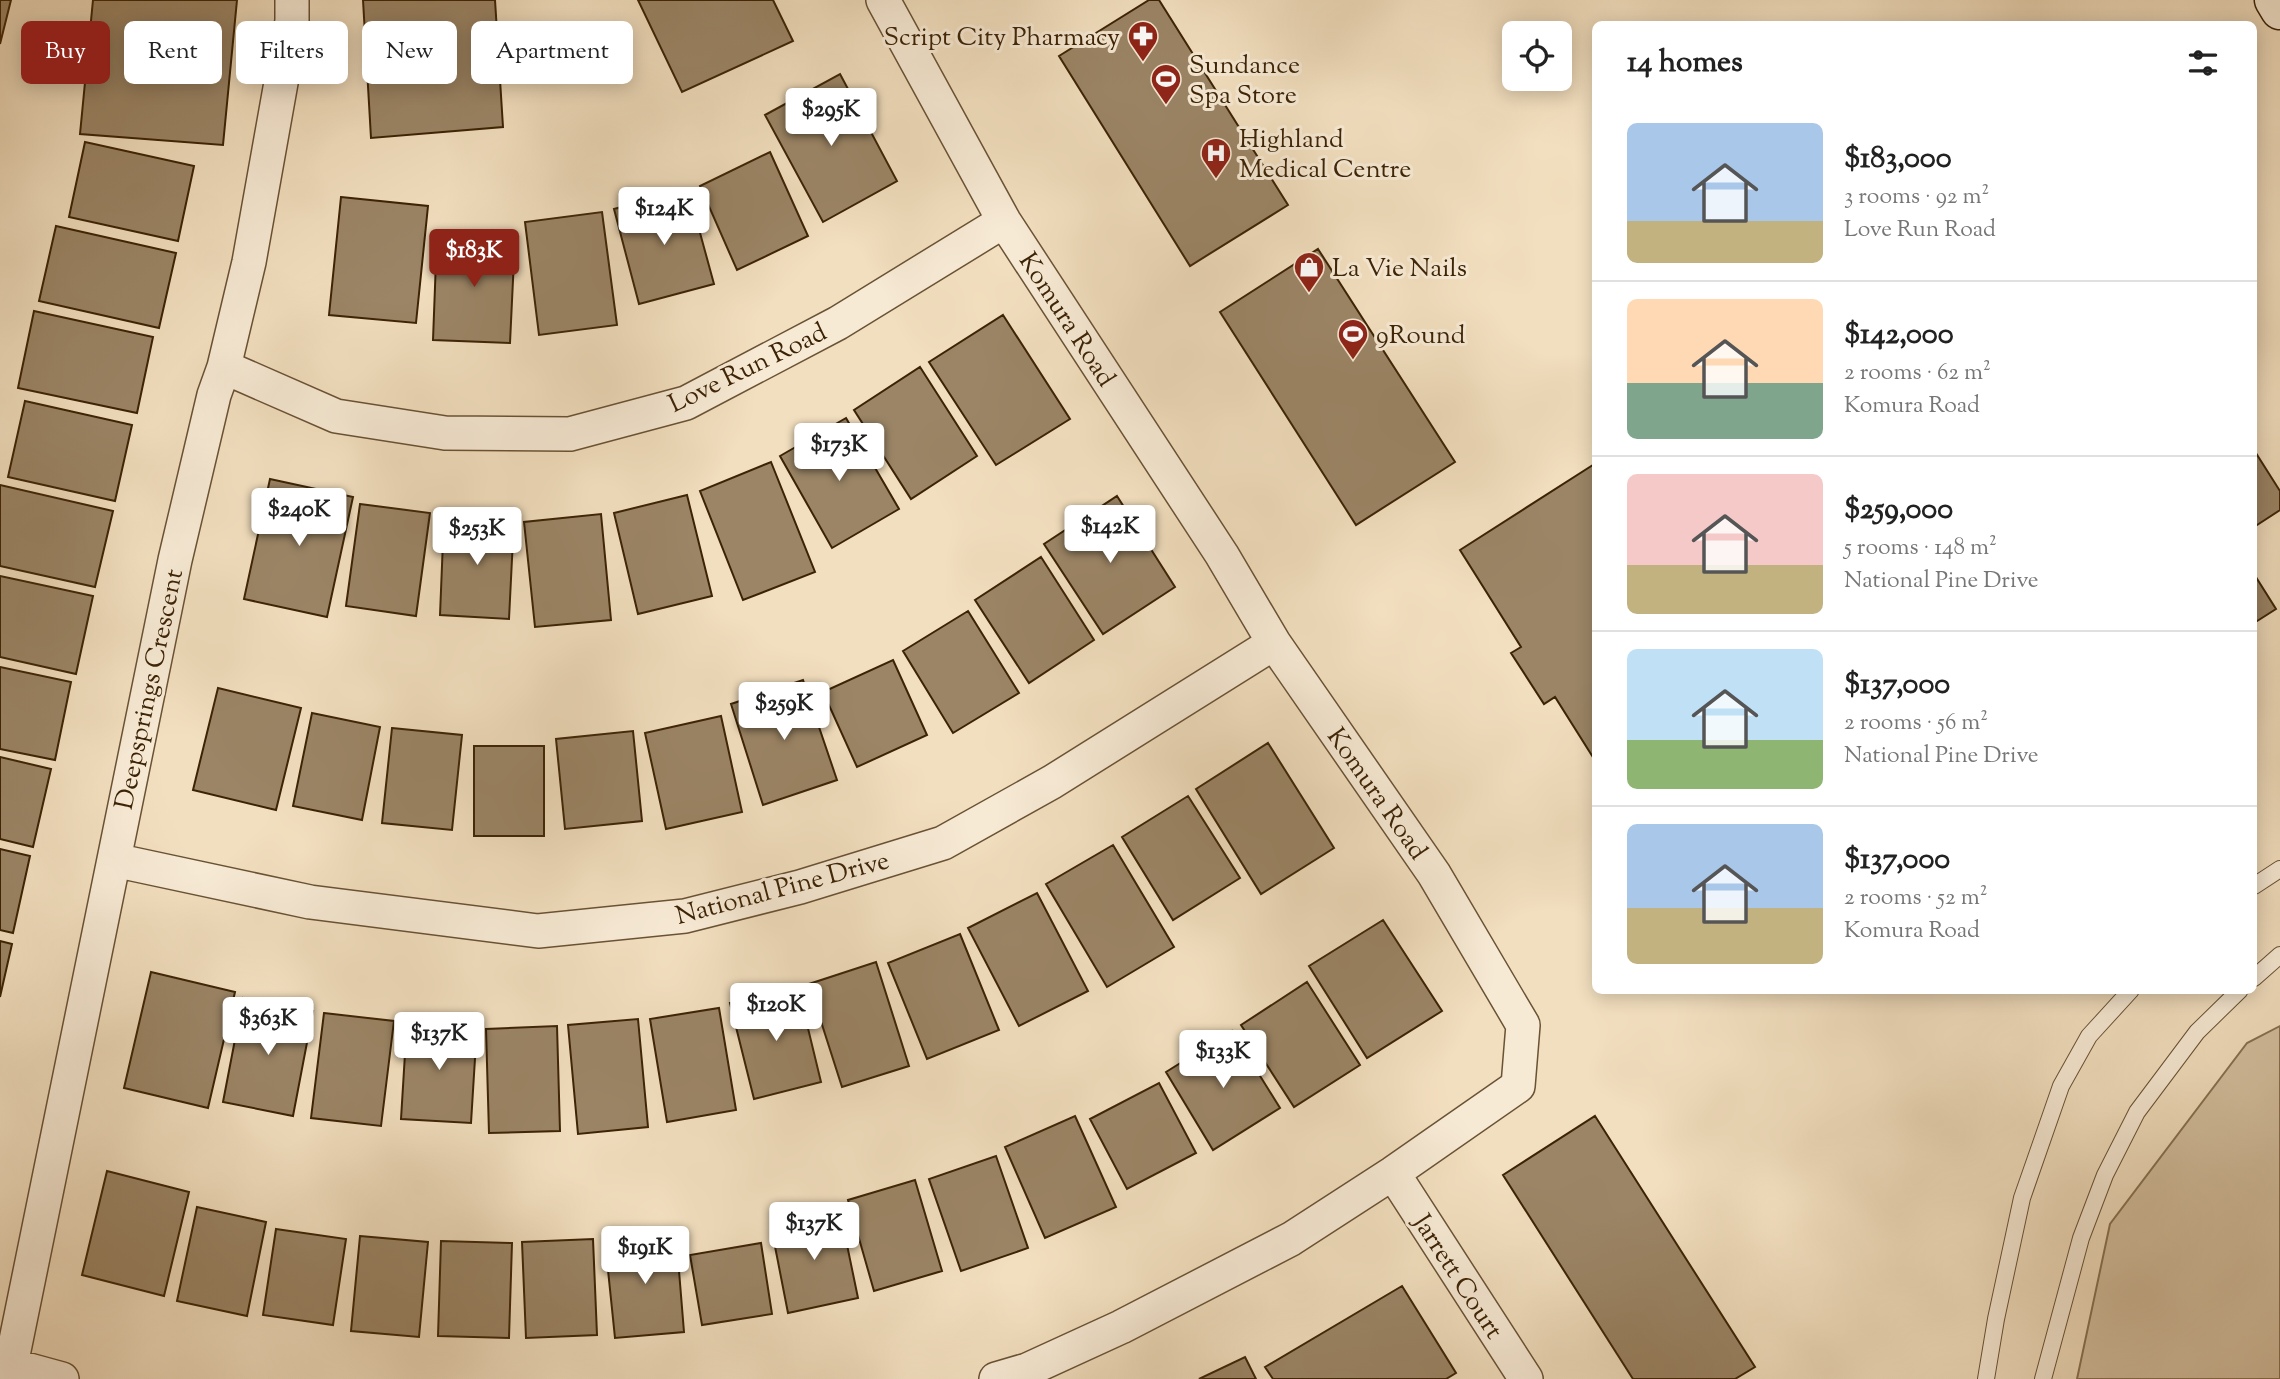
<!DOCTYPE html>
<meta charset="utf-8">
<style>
:root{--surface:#fff;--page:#f2f2f2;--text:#222;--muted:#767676;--line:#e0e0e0;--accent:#8f2418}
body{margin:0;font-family:"Sorts Mill Goudy",serif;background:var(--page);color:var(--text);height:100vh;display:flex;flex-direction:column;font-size:26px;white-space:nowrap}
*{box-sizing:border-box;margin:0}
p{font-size:23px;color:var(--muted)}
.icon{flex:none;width:38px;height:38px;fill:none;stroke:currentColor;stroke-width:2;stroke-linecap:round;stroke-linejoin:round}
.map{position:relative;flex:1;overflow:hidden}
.details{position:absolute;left:1592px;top:21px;width:665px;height:973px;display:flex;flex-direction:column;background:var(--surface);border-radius:10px;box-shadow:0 4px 18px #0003}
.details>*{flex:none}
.guide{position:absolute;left:21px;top:21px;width:665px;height:63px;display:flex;gap:14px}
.tools{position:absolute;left:1502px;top:21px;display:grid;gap:14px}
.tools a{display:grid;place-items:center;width:70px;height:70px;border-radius:10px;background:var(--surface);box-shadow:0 4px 18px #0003;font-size:35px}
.price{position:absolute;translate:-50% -60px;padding:0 16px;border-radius:7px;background:#fff;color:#222;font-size:23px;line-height:46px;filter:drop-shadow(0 2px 4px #0008)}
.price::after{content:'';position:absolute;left:50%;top:42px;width:21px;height:16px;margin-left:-10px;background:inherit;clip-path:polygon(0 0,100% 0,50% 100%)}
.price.active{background:var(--accent);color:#fff}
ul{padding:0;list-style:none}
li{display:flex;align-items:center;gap:21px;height:175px;padding:0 35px}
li+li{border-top:2px solid var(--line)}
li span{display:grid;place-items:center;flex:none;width:196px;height:140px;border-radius:10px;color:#555}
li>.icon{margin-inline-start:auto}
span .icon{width:84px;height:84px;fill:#fffc;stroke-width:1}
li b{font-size:30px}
h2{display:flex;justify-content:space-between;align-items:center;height:84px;padding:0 35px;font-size:30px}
.pill{padding:0 24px;border-radius:10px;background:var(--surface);box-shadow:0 4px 18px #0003;font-size:24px;line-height:63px}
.pill.active{background:var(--accent);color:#fff}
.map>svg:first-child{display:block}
.green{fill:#d3bf9f;stroke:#887152;stroke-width:2}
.building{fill:#9b8566;stroke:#3c2305;stroke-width:2}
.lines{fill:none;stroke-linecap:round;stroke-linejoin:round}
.lane-casing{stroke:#6a5234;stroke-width:18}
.street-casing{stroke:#6a5234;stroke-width:36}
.secondary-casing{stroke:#3c2305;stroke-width:41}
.lane{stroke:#f7ead5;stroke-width:16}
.street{stroke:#f7ead5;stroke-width:33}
.secondary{stroke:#f7ead5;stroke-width:38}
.labels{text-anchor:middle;stroke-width:6;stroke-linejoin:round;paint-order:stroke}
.poi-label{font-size:26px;fill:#3c2305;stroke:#f7ead5;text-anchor:start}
.street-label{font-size:26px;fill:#3c2305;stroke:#f7ead5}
</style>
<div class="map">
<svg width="2280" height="1379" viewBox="0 0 2280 1379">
<rect width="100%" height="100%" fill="#f2dfbf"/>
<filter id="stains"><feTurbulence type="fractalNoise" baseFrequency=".00286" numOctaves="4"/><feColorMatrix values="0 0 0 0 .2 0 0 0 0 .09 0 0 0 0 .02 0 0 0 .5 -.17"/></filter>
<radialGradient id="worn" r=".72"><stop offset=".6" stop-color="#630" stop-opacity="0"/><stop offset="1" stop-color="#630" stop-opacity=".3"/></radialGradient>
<path class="green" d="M2280 1026V1379H2077L2110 1224 2247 1043Z"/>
<path class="building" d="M0 0H11L0 44Z
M93 0H237L223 145 80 134Z
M363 0H495L503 127 371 138Z
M638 0H773L793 41 682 92Z
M1149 0H1159L1288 205 1190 266 1059 56Z
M840 74 897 181 823 222 765 115Z
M85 142 194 166 178 241 69 217Z
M770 152 808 236 737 270 700 186Z
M688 189 714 284 639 304 614 209Z
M341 197 428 206 416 323 329 315Z
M602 212 617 325 539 335 525 222Z
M56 226 176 253 159 328 39 301Z
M437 234 515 238 510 343 433 340Z
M1318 249 1455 462 1356 525 1220 312Z
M34 311 153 337 137 413 18 388Z
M1003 315 1070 419 996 465 929 362Z
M920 367 977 456 911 499 854 410Z
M25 401 132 425 115 501 8 477Z
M846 418 899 509 832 548 780 456Z
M2254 450 2280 491V510L2254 527Z
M771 462 815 572 743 600 700 491Z
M1596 463V762L1555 697 1544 704 1511 653 1521 647 1460 550Z
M270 479 353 497 327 617 244 599Z
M0 485 113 511 95 587 0 566Z
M687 495 712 596 638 614 614 513Z
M1117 496 1175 587 1103 634 1044 544Z
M360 504 430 513 416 616 346 606Z
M601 514 611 620 535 627 524 522Z
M444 516 514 519 509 619 440 615Z
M1041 557 1094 640 1029 683 975 600Z
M2254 574 2276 609 2254 623Z
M0 576 93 596 76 674 0 657Z
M968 611 1019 693 953 733 903 651Z
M893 660 927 735 857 767 823 692Z
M0 667 71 682 55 760 0 749Z
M803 680 837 780 763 805 731 704Z
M218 688 301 708 276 810 193 790Z
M312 713 380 727 362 820 293 806Z
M721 716 742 812 666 829 645 733Z
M392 728 462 735 452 830 382 823Z
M633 731 642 821 565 829 556 739Z
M1268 743 1334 848 1261 894 1196 789Z
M474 746H544V836H474Z
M0 757 51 769 33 847 0 839Z
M1188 796 1240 878 1173 920 1122 837Z
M1113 845 1174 947 1107 987 1046 884Z
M0 849 30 856 13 933 0 930Z
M1037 893 1088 991 1019 1026 968 928Z
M1383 920 1442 1011 1367 1058 1309 966Z
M960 934 999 1030 927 1059 888 963Z
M0 941 12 944 0 997Z
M876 962 909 1066 842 1087 809 984Z
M151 972 235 992 208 1108 124 1088Z
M1307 982 1360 1065 1294 1107 1241 1025Z
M798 987 821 1082 754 1099 730 1003Z
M243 998 313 1011 293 1116 223 1102Z
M719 1008 736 1110 667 1122 650 1019Z
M324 1013 394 1021 381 1126 311 1118Z
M638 1019 648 1127 578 1134 568 1025Z
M407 1021 477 1026 471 1123 401 1119Z
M557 1026 560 1131 489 1133 486 1029Z
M1232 1031 1280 1108 1213 1150 1166 1072Z
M1159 1083 1196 1153 1127 1189 1090 1119Z
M1075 1116 1116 1207 1045 1238 1005 1147Z
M1595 1116 1755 1367 1735 1379H1633L1503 1175Z
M996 1156 1028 1248 961 1271 929 1179Z
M107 1171 189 1192 164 1296 82 1275Z
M915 1180 942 1271 874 1291 848 1200Z
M197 1207 266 1222 247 1316 177 1301Z
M840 1211 858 1298 788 1313 771 1226Z
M276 1229 346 1239 333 1325 263 1315Z
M676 1234 684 1332 615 1338 605 1241Z
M360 1236 428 1242 419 1337 351 1331Z
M593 1239 597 1335 526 1338 522 1242Z
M441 1241 512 1243 509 1338 438 1336Z
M761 1243 772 1314 702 1325 690 1255Z
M1402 1286 1456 1373 1446 1379H1273L1265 1367Z
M1245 1357 1256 1379H1199Z"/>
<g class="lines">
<g class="lane-casing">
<path id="lane" d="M2254 886 2280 869
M2254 978 2280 955
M1986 1379 1996 1319 2022 1198 2061 1086 2089 1036 2131 990
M2043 1379 2081 1238 2105 1175 2137 1112 2197 1032 2240 990"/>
</g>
<g class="street-casing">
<path id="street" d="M883 0 1004 221 1222 555 1274 643 1434 874 1523 1025 1518 1086 1393 1173 1291 1239 1121 1327 1027 1370 996 1379
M224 367 336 416 445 433 570 434 686 403 838 323 1004 221
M114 860 310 902 538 931 685 916 800 887 943 843 1052 782 1274 643
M1393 1173 1526 1379
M0 1362 62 1379
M5 1379 11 1365 175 560 214 395 224 367 249 262 292 21V0"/>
</g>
<g class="secondary-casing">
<path id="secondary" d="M2274 0 2280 10"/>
</g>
<use href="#lane" class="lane"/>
<use href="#street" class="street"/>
<use href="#secondary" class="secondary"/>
</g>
<defs>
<g id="pharmacy-pin" transform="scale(1.575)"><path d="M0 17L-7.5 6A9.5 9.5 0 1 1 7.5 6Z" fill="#8f2418" stroke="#f7ead5"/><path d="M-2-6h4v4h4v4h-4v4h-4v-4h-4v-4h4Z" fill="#fff"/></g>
<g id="stadium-pin" transform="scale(1.575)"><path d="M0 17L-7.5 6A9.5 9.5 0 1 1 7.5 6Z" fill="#8f2418" stroke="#f7ead5"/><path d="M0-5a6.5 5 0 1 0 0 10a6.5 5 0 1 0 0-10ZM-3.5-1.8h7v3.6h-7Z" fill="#fff"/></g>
<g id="hospital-pin" transform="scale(1.575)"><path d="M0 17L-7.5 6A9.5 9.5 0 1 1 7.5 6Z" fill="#8f2418" stroke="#f7ead5"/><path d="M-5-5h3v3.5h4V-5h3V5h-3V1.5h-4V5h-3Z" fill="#fff"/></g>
<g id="shop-pin" transform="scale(1.575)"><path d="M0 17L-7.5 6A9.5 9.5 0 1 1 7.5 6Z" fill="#8f2418" stroke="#f7ead5"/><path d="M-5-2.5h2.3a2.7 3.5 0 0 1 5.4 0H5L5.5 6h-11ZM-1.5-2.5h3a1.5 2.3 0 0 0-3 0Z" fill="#fff"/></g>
</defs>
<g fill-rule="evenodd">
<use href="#pharmacy-pin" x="1143" y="36"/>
<use href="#stadium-pin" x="1166" y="79"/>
<use href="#hospital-pin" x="1216" y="153"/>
<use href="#shop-pin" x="1309" y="267"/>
<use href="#stadium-pin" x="1353" y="334"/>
</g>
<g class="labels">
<g class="poi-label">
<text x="1120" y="45" text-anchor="end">Script City Pharmacy</text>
<text x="1189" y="73">Sundance<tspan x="1189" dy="30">Spa Store</tspan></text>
<text x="1239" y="147">Highland<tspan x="1239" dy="30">Medical Centre</tspan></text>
<text x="1332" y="276">La Vie Nails</text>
<text x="1376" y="343">9Round</text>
</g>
<g class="street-label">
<text transform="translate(1068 319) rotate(57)" y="9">Komura Road</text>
<text transform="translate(747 367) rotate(-26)" y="9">Love Run Road</text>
<text transform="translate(148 689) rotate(-78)" y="9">Deepsprings Crescent</text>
<text transform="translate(1378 793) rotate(55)" y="9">Komura Road</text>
<text transform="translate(782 887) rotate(-15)" y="9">National Pine Drive</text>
<text transform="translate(1459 1276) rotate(57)" y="9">Jarrett Court</text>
</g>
</g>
<rect width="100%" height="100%" filter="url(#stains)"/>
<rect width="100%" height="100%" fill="url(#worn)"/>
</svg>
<div class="tools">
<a><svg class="icon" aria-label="locate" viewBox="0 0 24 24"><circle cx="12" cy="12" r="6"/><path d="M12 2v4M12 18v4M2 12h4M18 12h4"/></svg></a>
</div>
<b class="price" style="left:831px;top:148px">$295K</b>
<b class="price" style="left:664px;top:247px">$124K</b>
<b class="price active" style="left:474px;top:289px">$183K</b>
<b class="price" style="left:839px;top:483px">$173K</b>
<b class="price" style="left:299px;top:548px">$240K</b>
<b class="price" style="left:1110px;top:565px">$142K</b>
<b class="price" style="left:477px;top:567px">$253K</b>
<b class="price" style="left:784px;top:742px">$259K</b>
<b class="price" style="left:776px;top:1043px">$120K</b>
<b class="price" style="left:268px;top:1057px">$363K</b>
<b class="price" style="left:439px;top:1072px">$137K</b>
<b class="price" style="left:1223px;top:1090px">$133K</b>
<b class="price" style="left:814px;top:1262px">$137K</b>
<b class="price" style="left:645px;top:1286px">$191K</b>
<div class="guide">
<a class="pill active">Buy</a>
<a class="pill">Rent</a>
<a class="pill">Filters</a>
<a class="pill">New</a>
<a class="pill">Apartment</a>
</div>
<section class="details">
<h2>14 homes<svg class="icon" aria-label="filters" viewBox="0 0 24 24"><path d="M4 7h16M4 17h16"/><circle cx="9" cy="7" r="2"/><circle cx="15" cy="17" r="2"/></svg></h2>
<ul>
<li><span style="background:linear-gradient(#a9c7e8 70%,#c2b280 0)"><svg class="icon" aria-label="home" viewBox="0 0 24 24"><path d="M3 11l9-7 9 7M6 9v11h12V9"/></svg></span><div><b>$183,000</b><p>3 rooms · 92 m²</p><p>Love Run Road</p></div></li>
<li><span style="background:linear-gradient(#ffd9b3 60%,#7fa58c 0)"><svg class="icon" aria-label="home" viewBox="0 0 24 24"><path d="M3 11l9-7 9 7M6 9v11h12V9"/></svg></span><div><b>$142,000</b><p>2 rooms · 62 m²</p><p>Komura Road</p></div></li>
<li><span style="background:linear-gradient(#f6c9c9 65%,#c2b280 0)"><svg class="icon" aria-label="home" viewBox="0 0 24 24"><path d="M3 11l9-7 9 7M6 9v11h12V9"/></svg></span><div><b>$259,000</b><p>5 rooms · 148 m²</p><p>National Pine Drive</p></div></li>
<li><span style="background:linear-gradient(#bfe0f5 65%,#8fb573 0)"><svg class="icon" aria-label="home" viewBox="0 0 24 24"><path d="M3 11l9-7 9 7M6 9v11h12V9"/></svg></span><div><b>$137,000</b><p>2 rooms · 56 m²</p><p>National Pine Drive</p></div></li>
<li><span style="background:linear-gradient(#a9c7e8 60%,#c2b280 0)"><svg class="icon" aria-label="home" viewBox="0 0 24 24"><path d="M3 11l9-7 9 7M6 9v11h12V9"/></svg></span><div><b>$137,000</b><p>2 rooms · 52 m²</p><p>Komura Road</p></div></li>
</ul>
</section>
</div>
